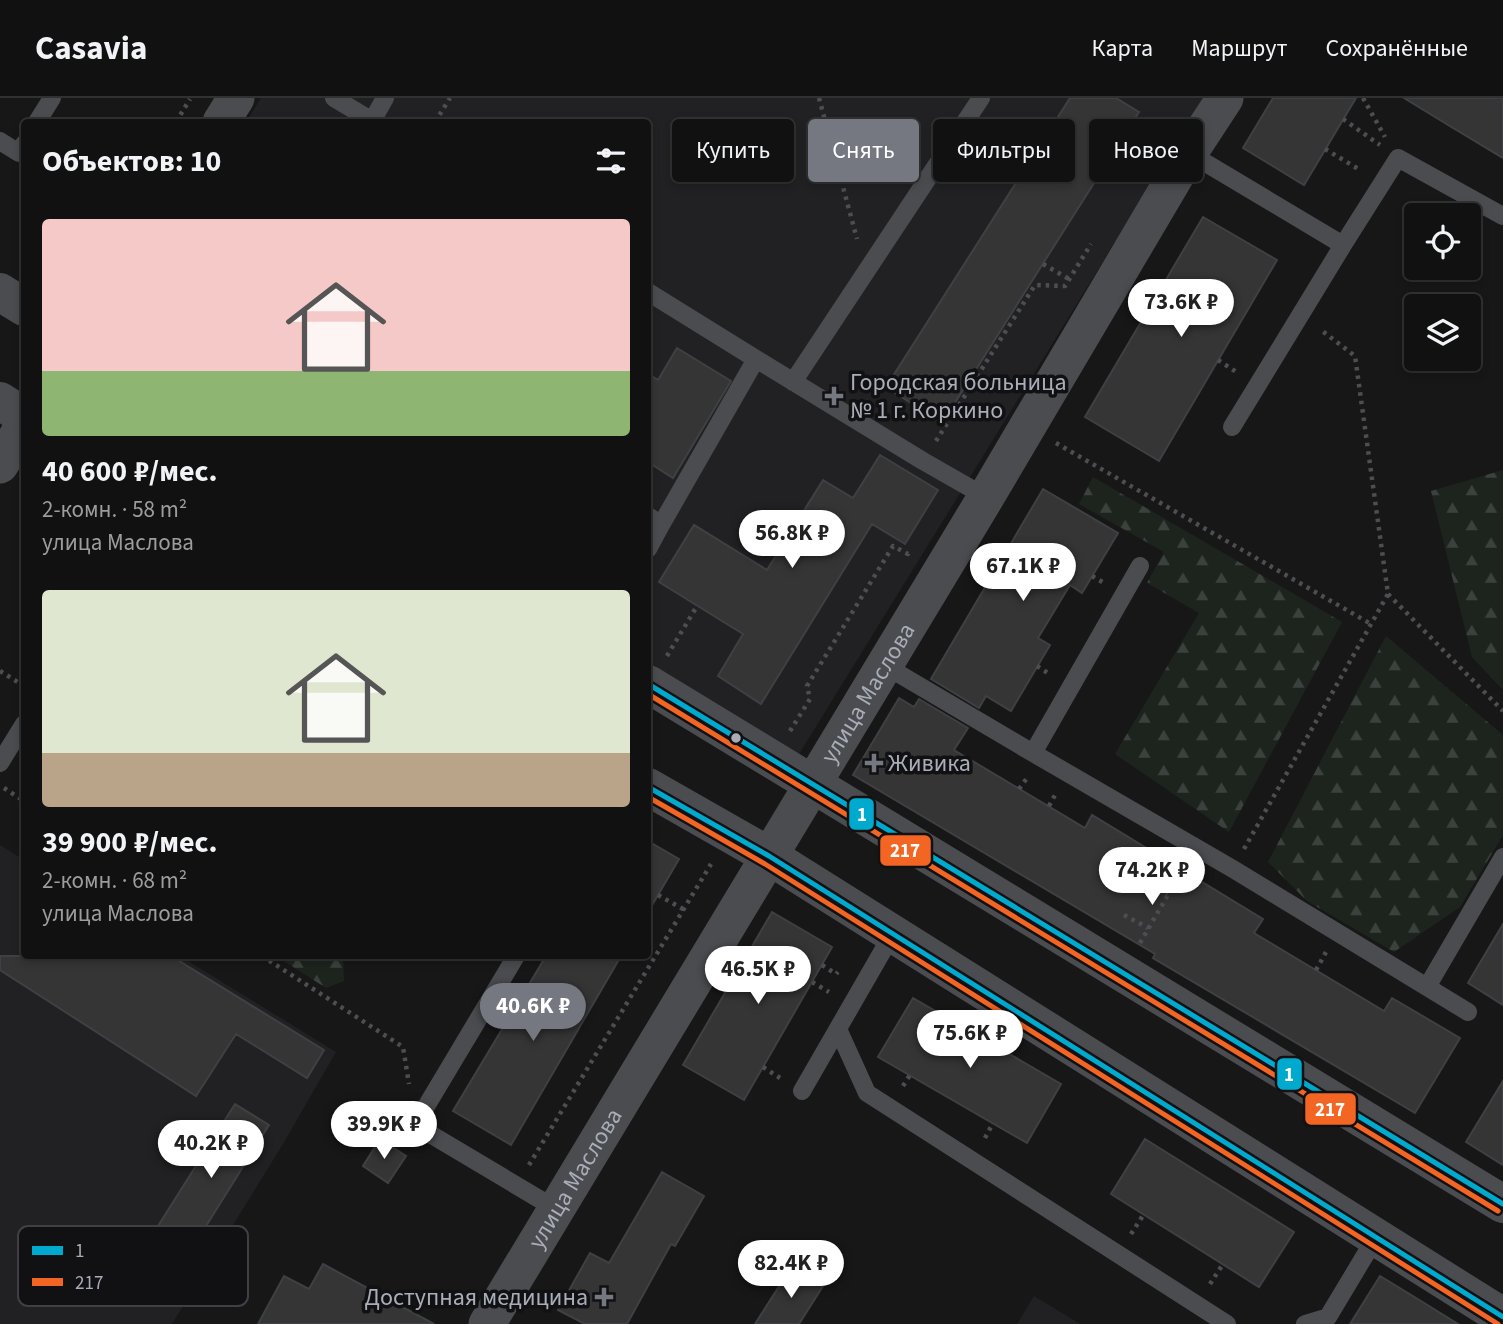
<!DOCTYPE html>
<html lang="ru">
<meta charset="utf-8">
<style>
:root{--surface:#111;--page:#1a1a1a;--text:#f1f3f6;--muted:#9c9d9f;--line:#303131;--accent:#757880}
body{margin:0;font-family:"Source Sans 3",sans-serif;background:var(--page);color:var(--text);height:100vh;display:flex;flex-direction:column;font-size:26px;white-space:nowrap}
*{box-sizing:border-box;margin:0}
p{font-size:23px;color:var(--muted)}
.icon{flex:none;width:38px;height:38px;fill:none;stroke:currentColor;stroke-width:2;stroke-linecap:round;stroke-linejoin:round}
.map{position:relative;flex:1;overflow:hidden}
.details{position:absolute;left:21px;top:21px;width:630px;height:840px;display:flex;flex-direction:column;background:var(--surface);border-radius:7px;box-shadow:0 4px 10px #0003,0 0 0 2px var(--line)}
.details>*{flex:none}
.hud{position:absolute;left:672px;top:21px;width:665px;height:63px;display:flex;gap:14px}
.controls{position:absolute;left:1404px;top:105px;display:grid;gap:14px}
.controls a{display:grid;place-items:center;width:77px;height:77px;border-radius:7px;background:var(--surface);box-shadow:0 4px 10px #0003,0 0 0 2px var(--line);font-size:35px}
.price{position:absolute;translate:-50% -60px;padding:0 16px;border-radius:24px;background:#fff;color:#222;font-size:23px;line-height:46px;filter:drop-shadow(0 2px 4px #0008)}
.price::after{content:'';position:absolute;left:50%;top:42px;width:21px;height:16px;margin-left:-10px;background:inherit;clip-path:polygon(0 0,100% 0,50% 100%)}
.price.active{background:var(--accent);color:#fff}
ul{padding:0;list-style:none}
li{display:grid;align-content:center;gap:14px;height:371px;padding:0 21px}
li span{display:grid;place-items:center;height:217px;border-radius:7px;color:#555}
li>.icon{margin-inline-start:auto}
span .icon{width:126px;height:126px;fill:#fffc;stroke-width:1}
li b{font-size:30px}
h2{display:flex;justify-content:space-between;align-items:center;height:84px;padding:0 21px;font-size:30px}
.tag{padding:0 24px;border-radius:7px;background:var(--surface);box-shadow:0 4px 10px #0003,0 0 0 2px var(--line);font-size:24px;line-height:63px}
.tag.active{background:var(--accent);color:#fff}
header{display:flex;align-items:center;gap:42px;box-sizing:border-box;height:98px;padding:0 35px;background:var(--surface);border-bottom:2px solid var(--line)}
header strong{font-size:33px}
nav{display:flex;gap:38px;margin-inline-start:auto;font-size:24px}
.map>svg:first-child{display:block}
.built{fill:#212123}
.forest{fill:url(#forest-firs)}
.building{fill:#353536;stroke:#3f4043;stroke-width:2}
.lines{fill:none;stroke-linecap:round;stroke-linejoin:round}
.path{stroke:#4d4e52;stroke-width:4.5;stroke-dasharray:3.5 5;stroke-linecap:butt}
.service{stroke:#4b4c50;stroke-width:18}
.minor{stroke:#4b4c50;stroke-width:37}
.tertiary{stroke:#4b4c50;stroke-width:38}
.bus-1-casing{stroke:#111113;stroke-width:10}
.bus-2-casing{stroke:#111113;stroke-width:10}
.bus-1{stroke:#00a9ce;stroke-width:5}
.bus-2{stroke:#f26522;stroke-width:5}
.poi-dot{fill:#757880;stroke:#111113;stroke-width:2.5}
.bus-dot{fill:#a8adb8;stroke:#111113;stroke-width:2.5}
.labels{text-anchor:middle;stroke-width:7;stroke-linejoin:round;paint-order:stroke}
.poi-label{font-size:24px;fill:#a8adb8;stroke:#111113;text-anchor:start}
.street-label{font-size:24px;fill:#a8adb8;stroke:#111113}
.key{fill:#111113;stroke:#3e4045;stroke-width:2}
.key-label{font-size:19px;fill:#a8adb8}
.line-badge{stroke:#111113;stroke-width:2.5}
.badge-label{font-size:19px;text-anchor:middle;font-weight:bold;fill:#fff}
</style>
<header>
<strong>Casavia</strong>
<nav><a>Карта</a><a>Маршрут</a><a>Сохранённые</a></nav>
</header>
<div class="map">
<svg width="1503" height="1226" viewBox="0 0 1503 1226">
<defs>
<pattern id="forest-firs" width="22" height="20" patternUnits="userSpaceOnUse" patternTransform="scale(1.75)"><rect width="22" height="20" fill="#1d241e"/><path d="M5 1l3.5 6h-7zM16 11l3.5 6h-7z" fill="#3b413d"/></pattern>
</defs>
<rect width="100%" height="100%" fill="#171717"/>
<path class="built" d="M261 0H1204L796 661 648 571V24H246Z
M0 747 24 762V858H180L336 954 283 1046 172 1226H0Z
M1034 1198 1080 1226H1081H1017Z"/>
<path class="forest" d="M1503 372V592L1472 559 1431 393Z
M1093 379 1342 524 1229 734 1115 656 1199 515 1147 485 1164 454 1079 406Z
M1386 538 1503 637V737L1460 809 1394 854 1307 803 1268 764Z
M276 858H343L344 883 326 890Z"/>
<path class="building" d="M1070 0H1116L1139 14 942 325 886 289Z
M1273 0H1356L1304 87 1243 50Z
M1404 0H1503V60L1453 30Z
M1203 119 1277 162 1159 363 1085 319Z
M677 250 731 283 673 380 648 364V276L658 282Z
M880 357 938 392 905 446 872 426 761 606 718 578 743 536 659 484 694 427 767 472 823 382 853 400Z
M1043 391 1118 435 1082 495 1070 487 1038 540 1050 547 1011 613 986 598 979 610 931 581Z
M899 600 914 609 919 601 968 630 954 652 1085 730 1092 717 1263 821 1254 835 1384 913 1392 900 1460 940 1415 1015 1153 860 1155 856 853 677Z
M648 743 679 761 648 814Z
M772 814 832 849 744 1002 683 967Z
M1503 826V907L1468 885Z
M0 858H171L324 952 307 980 236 936 196 998 0 872Z
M546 858H621L511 1047 453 1013Z
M913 900 1061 986 1027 1045 878 959Z
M1503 983V1067L1466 1044Z
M235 1006 269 1027 188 1157 153 1136Z
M380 1041 406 1058 388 1085 363 1068Z
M1145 1041 1294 1134 1259 1189 1111 1096Z
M662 1074 704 1098 675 1148 671 1146 627 1226H585L558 1212 590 1155 609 1165Z
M323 1166 434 1226H258L284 1178 309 1191Z
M792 1168 823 1188 799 1226H755Z
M1380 1178 1408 1195 1458 1226H1350Z"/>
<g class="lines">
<path class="path" d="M819 0 857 141
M1363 0 1385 39
M1343 21 1380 47
M176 24 190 1
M435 24 450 0
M1325 51 1360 72
M22 79 24 95
M1043 166 1069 181
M1218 262 1238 275
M936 343 1035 187 1065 188 1091 146
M1056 345 1371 526
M1092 478 1104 485
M1388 496 1503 613
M667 558 697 508
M1037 568 1051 577
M0 573 24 588
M790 633 810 601 807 588 893 448 908 456 909 453
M4 690 24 703
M1019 691 1027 680
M1049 708 1055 697
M1244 751 1388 496 1355 258 1321 232
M1144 783 1168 796
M658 797 683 811
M1124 817 1148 830
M1140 845 1183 771
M262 858 403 949 409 986
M822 867 836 876 838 874
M1316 872 1326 854
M812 884 829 894
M763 969 780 980
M903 988 910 977
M985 1040 993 1025
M529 1067 711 766
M1131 1136 1144 1116
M1210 1186 1223 1166"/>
<path class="service" d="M334 0 374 24
M372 23 385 0
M37 24 52 0
M0 43 19 55 24 46
M1189 55 1343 147 1232 329
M1343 147 1398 60 1503 118
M648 194 756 261
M793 284 981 0
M648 418 661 427 648 451
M661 427 756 261 923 363 986 399
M884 567 1033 655 1140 468
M1033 655 1233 771 1468 914
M0 665 24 626
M516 858 415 1027 556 1111
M1427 889 1503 759
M838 931 867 995 1227 1226
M802 993 893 835
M1305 1226 1328 1219 1376 1139"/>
<g class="minor">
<path d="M221 24 236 0"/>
<path d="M0 367 24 327"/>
<path id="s1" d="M487 1226 986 399 1189 55 1225 0"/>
</g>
<path class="tertiary" d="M0 194 24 209
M0 303 24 318
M648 586 1503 1106
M648 689 769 758 1503 1219"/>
<g class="bus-1-casing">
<path id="bus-1" d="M648 586 1503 1106
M648 689 769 758 1503 1219"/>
</g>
<g class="bus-2-casing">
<path id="bus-2" d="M648 596 1498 1113
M648 699 765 766 1498 1226"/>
</g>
<use href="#bus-1" class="bus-1"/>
<use href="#bus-2" class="bus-2"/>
</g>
<g class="poi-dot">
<path d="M830.5 287.5h7v7h7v7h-7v7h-7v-7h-7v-7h7z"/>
<path d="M870.5 654.5h7v7h7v7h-7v7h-7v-7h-7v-7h7z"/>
<path d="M600.5 1188.5h7v7h7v7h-7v7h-7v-7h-7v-7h7z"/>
</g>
<circle class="bus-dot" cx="736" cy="640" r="6"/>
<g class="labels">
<g class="poi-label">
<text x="850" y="292">Городская больница<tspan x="850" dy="28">№ 1 г. Коркино</tspan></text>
<text x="888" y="673">Живика</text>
<text x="588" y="1207" text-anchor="end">Доступная медицина</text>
</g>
<g class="street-label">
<text dy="8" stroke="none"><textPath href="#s1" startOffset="737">улица Маслова</textPath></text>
<text dy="8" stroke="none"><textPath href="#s1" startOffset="170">улица Маслова</textPath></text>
</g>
</g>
<rect x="18" y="1128" width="230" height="80" rx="10" class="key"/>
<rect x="32" y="1148" width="31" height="9" fill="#00a9ce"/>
<rect x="32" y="1180" width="31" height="8" fill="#f26522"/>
<g class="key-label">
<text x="75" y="1159">1</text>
<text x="75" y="1191">217</text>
</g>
<g class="line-badge">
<rect x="848" y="699" width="27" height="34" rx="7" fill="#00a9ce"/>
<rect x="879" y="736" width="53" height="33" rx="7" fill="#f26522"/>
<rect x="1276" y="959" width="27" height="34" rx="7" fill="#00a9ce"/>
<rect x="1304" y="994" width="53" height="34" rx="7" fill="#f26522"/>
</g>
<g class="badge-label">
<text x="862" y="723">1</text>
<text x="905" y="759">217</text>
<text x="1289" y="983">1</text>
<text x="1330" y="1018">217</text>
</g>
</svg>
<div class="controls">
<a><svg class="icon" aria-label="locate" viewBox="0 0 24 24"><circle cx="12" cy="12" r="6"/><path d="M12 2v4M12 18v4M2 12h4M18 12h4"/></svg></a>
<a><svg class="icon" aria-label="layers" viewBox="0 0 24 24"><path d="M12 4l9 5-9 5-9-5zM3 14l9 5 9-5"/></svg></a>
</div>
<b class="price" style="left:1181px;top:241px">73.6K ₽</b>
<b class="price" style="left:792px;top:472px">56.8K ₽</b>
<b class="price" style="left:1023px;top:505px">67.1K ₽</b>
<b class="price" style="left:1152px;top:809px">74.2K ₽</b>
<b class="price" style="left:758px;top:908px">46.5K ₽</b>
<b class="price active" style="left:533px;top:945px">40.6K ₽</b>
<b class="price" style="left:970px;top:972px">75.6K ₽</b>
<b class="price" style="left:384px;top:1063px">39.9K ₽</b>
<b class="price" style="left:211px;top:1082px">40.2K ₽</b>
<b class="price" style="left:791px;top:1202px">82.4K ₽</b>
<div class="hud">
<a class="tag">Купить</a>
<a class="tag active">Снять</a>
<a class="tag">Фильтры</a>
<a class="tag">Новое</a>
</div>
<section class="details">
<h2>Объектов: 10<svg class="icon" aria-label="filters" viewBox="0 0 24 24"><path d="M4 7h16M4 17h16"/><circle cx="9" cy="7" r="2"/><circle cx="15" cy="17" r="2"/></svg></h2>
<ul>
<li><span style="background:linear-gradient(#f6c9c9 70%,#8fb573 0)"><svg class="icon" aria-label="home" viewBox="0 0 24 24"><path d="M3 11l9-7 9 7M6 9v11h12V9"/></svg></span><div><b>40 600 ₽/мес.</b><p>2-комн. · 58 m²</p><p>улица Маслова</p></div></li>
<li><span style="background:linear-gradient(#dfe7d0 75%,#b9a48a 0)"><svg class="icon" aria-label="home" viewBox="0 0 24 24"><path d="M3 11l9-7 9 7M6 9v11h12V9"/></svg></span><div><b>39 900 ₽/мес.</b><p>2-комн. · 68 m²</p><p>улица Маслова</p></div></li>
</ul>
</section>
</div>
